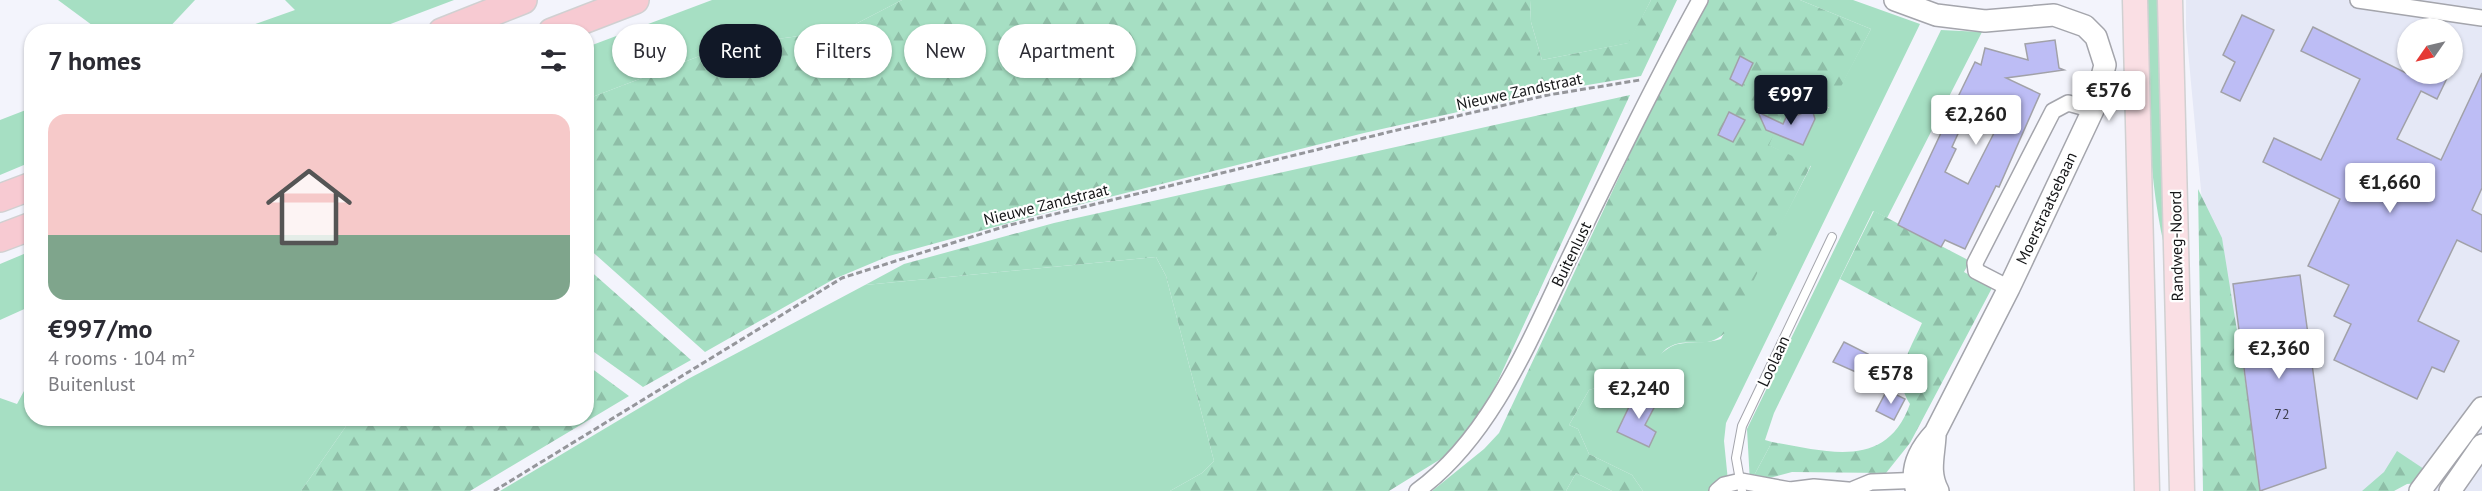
<!DOCTYPE html>
<meta charset="utf-8">
<style>
:root{--surface:#fff;--page:#f7f7f7;--text:#2b2b33;--muted:#7c7c81;--line:#e1e1e2;--accent:#111827}
body{margin:0;font-family:"PT Sans",sans-serif;background:var(--page);color:var(--text);height:100vh;display:flex;flex-direction:column;font-size:22px;white-space:nowrap}
*{box-sizing:border-box;margin:0}
p{font-size:20px;color:var(--muted)}
.icon{flex:none;width:33px;height:33px;fill:none;stroke:currentColor;stroke-width:2;stroke-linecap:round;stroke-linejoin:round}
.map{position:relative;flex:1;overflow:hidden}
.drawer{position:absolute;left:24px;top:24px;width:570px;height:402px;display:flex;flex-direction:column;background:var(--surface);border-radius:24px;box-shadow:0 2px 4px #0004}
.drawer>*{flex:none}
.top-card{position:absolute;left:612px;top:24px;width:570px;height:54px;display:flex;gap:12px}
.needle{width:39px;rotate:236deg}
.tools{position:absolute;left:2397px;top:18px;display:grid;gap:12px}
.tools a{display:grid;place-items:center;width:66px;height:66px;border-radius:50%;background:var(--surface);box-shadow:0 2px 4px #0004;font-size:30px}
.price{position:absolute;translate:-50% -51px;padding:0 14px;border-radius:6px;background:#fff;color:#222;font-size:20px;line-height:39px;filter:drop-shadow(0 2px 3px #0008)}
.price::after{content:'';position:absolute;left:50%;top:36px;width:18px;height:14px;margin-left:-9px;background:inherit;clip-path:polygon(0 0,100% 0,50% 100%)}
.price.on{background:var(--accent);color:#fff}
ul{padding:0;list-style:none}
li{display:grid;align-content:center;gap:12px;height:318px;padding:0 24px}
li+li{border-top:2px solid var(--line)}
li span{display:grid;place-items:center;height:186px;border-radius:18px;color:#555}
li>.icon{margin-inline-start:auto}
span .icon{width:108px;height:108px;fill:#fffc;stroke-width:1}
li b{font-size:26px}
h2{display:flex;justify-content:space-between;align-items:center;height:72px;padding:0 24px;font-size:26px}
.chip{padding:0 21px;border-radius:27px;background:var(--surface);box-shadow:0 2px 4px #0004;font-size:21px;line-height:54px}
.chip.on{background:var(--accent);color:#fff}
.map>svg:first-child{display:block}
.built{fill:#e5e8f6;fill-rule:evenodd}
.green{fill:#a6dfc3}
.forest{fill:url(#forest-firs)}
.building{fill:#bdbdf5;stroke:#a1a1a8;stroke-width:1.5;fill-rule:evenodd}
.lines{fill:none;stroke-linecap:round;stroke-linejoin:round}
.lane-casing{stroke:#a4a5ac;stroke-width:10}
.street-casing{stroke:#a4a5ac;stroke-width:18}
.secondary-casing{stroke:#a4a5ac;stroke-width:24}
.primary-casing{stroke:#d0d0d1;stroke-width:27}
.highway-casing{stroke:#d0d0d1;stroke-width:30}
.path{stroke:#95969b;stroke-width:3;stroke-dasharray:6 3;stroke-linecap:butt}
.lane{stroke:#fff;stroke-width:8}
.street{stroke:#fff;stroke-width:15}
.secondary{stroke:#fff;stroke-width:21}
.primary{stroke:#fadfe4;stroke-width:24}
.highway{stroke:#f7cad2;stroke-width:27}
.labels{text-anchor:middle;stroke-width:4.5;stroke-linejoin:round;paint-order:stroke}
.number-label{font-size:14px;fill:#3e3f4e}
.street-label{font-size:16px;fill:#141517;stroke:#fff}
</style>
<div class="map">
<svg width="2482" height="491" viewBox="0 0 2482 491">
<defs>
<pattern id="forest-firs" width="22" height="20" patternUnits="userSpaceOnUse" patternTransform="scale(1.5)"><rect width="22" height="20" fill="#a6dfc3"/><path d="M5 1l3.5 6h-7zM16 11l3.5 6h-7z" fill="#8ebea7"/></pattern>
</defs>
<rect width="100%" height="100%" fill="#f3f4fc"/>
<path class="built" d="M2186 0H2482V491H2434L2419 474 2377 491H2229L2186 29ZM2408 28H2452V74H2408Z"/>
<path class="green" d="M58 0H195L165 32 100 31Z
M285 0H454L372 31H236L295 10Z
M712 0H902L844 30 726 46 587 99V47Z
M1530 0H1651L1629 43 1542 60 1531 22Z
M1800 0H1853L1920 24 1726 423 1724 441 1729 491H1643L1632 475 1589 454 1578 429 1569 425 1589 390 1606 385 1620 373 1640 374C1651 365 1664 347 1678 344 1692 341 1706 344 1721 339L1811 166 1768 145 1781 117 1803 95 1829 108 1871 29Z
M2145 0H2158L2164 245C2146 165 2148 82 2145 0Z
M1941 30 1982 32 1887 218 1873 211 1774 413 1765 440 1772 442 1750 483 1747 429Z
M31 108V162L0 175V120Z
M31 251V306L0 320V264Z
M1156 257 1166 276 1214 461 1202 473 1170 491H500L688 379 865 285Z
M31 378 32 418 351 419 301 491H0V398L17 404Z
M1576 473 1612 491H1566Z"/>
<path class="forest" d="M902 0H1530L1531 22 1542 60 1628 43 1651 0H1677L1641 76 1552 91 1364 133 1034 216 889 256 834 279 705 352 587 247V99L726 46 844 30Z
M1702 0H1800L1871 29 1830 108 1803 95 1791 121 1781 117 1769 145 1811 165 1730 328C1706 355 1688 333 1666 349 1659 355 1655 365 1650 373H1620L1606 385 1589 390 1569 425 1578 429 1589 454 1632 475 1643 491H1612L1576 473 1566 491H1432L1484 449 1499 433Z
M1630 95 1489 400 1465 438 1444 457 1389 491H1170L1202 473 1214 461 1166 276 1156 257 865 285 904 264 1054 223Z
M2198 189 2222 238 2263 491H2203Z
M1874 211 1970 261 1964 272 1992 288 1910 443 1886 473 1792 472 1750 483 1772 442C1826 451 1886 471 1910 404 1891 376 1910 350 1922 323L1840 279Z
M587 268 691 360 643 387 587 347Z
M587 365 629 396 470 491H301L351 419H392L404 423 408 418H586Z
M2397 451 2427 471 2419 483 2407 484 2394 491H2362L2384 472Z"/>
<path class="building" d="M2242 15 2274 30 2240 101 2221 92 2235 62 2223 55Z
M2313 27 2408 74H2449L2437 99 2421 91 2397 139 2441 160 2482 73V188L2472 210 2482 215V252L2457 240 2418 321 2459 341 2444 372 2432 367 2417 399 2334 360 2351 324 2334 316 2349 285 2308 266 2340 199 2263 162 2274 138 2321 160 2360 79 2301 51Z
M2055 40 2059 68 2064 70 2006 78 2040 94 1999 187 1996 186 1965 249 1945 240 1941 247 1898 225 1955 103 1975 62 1981 65 1985 48 2028 60 2025 44ZM1967 114 1994 127 1995 131 1968 184 1945 172 1956 149 1952 147Z
M1740 56 1753 63 1742 86 1730 79Z
M1812 109 1815 119 1803 145 1766 130 1758 112 1783 124 1789 111 1798 115Z
M1729 112 1745 120 1733 142 1718 135Z
M2300 275 2326 468 2260 491 2233 284Z
M1844 342 1868 354 1864 361 1871 365 1865 376 1833 362Z
M1887 390 1905 399 1894 420 1876 411Z
M1636 392 1657 402 1645 425 1656 432 1649 447 1617 432Z"/>
<g class="lines">
<g class="lane-casing">
<path id="lane" d="M1742 491 1736 458 1742 426 1832 237"/>
</g>
<g class="street-casing">
<path id="street" d="M2358 0 2482 18
M2009 288 1976 271 1975 263 2053 111 2068 103 2093 110
M1854 489 1871 482 1924 480
M1417 491C1495 435 1535 327 1576 244 1616 162 1656 80 1700 0
M1717 491 1724 485 1741 481 1790 490 1814 487 1859 491"/>
</g>
<g class="secondary-casing">
<path id="secondary" d="M1895 0 1936 15 1985 21 2054 15 2085 26 2096 37 2105 65 2093 110 2009 288 1935 433C1920 449 1909 469 1917 491
M1935 436C1934 456 1928 472 1938 491
M2420 491 2482 408
M2450 491 2482 445"/>
</g>
<g class="primary-casing">
<path id="primary" d="M2135 0 2147 491
M2170 0 2182 491"/>
</g>
<g class="highway-casing">
<path id="highway" d="M442 32 523 0
M552 32 635 0
M0 198 32 186
M0 238 32 226"/>
</g>
<path class="path" d="M494 491 842 278 1006 226 1393 131 1548 95 1640 80"/>
<use href="#lane" class="lane"/>
<use href="#street" class="street"/>
<use href="#secondary" class="secondary"/>
<use href="#primary" class="primary"/>
<use href="#highway" class="highway"/>
</g>
<g class="labels">
<g class="number-label">
<text x="2282" y="419">72</text>
</g>
<g class="street-label">
<text transform="translate(1519 91) rotate(-12)" y="6">Nieuwe Zandstraat</text>
<text transform="translate(1046 204) rotate(-14)" y="6">Nieuwe Zandstraat</text>
<text transform="translate(2046 208) rotate(-65)" y="6">Moerstraatsebaan</text>
<text transform="translate(2176 246) rotate(-91)" y="6">Randweg-Noord</text>
<text transform="translate(1571 254) rotate(-64)" y="6">Buitenlust</text>
<text transform="translate(1773 361) rotate(-65)" y="6">Loolaan</text>
</g>
</g>
</svg>
<div class="tools">
<a><svg class="needle" viewBox="-14 -14 28 28"><path d="M0-13l5 13h-10z" fill="#e53935"/><path d="M0 13l5-13h-10z" fill="#7c7c81"/></svg></a>
</div>
<b class="price" style="left:2109px;top:122px">€576</b>
<b class="price on" style="left:1791px;top:126px">€997</b>
<b class="price" style="left:1976px;top:146px">€2,260</b>
<b class="price" style="left:2390px;top:214px">€1,660</b>
<b class="price" style="left:2279px;top:380px">€2,360</b>
<b class="price" style="left:1891px;top:405px">€578</b>
<b class="price" style="left:1639px;top:420px">€2,240</b>
<div class="top-card">
<a class="chip">Buy</a>
<a class="chip on">Rent</a>
<a class="chip">Filters</a>
<a class="chip">New</a>
<a class="chip">Apartment</a>
</div>
<section class="drawer">
<h2>7 homes<svg class="icon" aria-label="filters" viewBox="0 0 24 24"><path d="M4 7h16M4 17h16"/><circle cx="9" cy="7" r="2"/><circle cx="15" cy="17" r="2"/></svg></h2>
<ul>
<li><span style="background:linear-gradient(#f6c9c9 65%,#7fa58c 0)"><svg class="icon" aria-label="home" viewBox="0 0 24 24"><path d="M3 11l9-7 9 7M6 9v11h12V9"/></svg></span><div><b>€997/mo</b><p>4 rooms · 104 m²</p><p>Buitenlust</p></div></li>
</ul>
</section>
</div>
